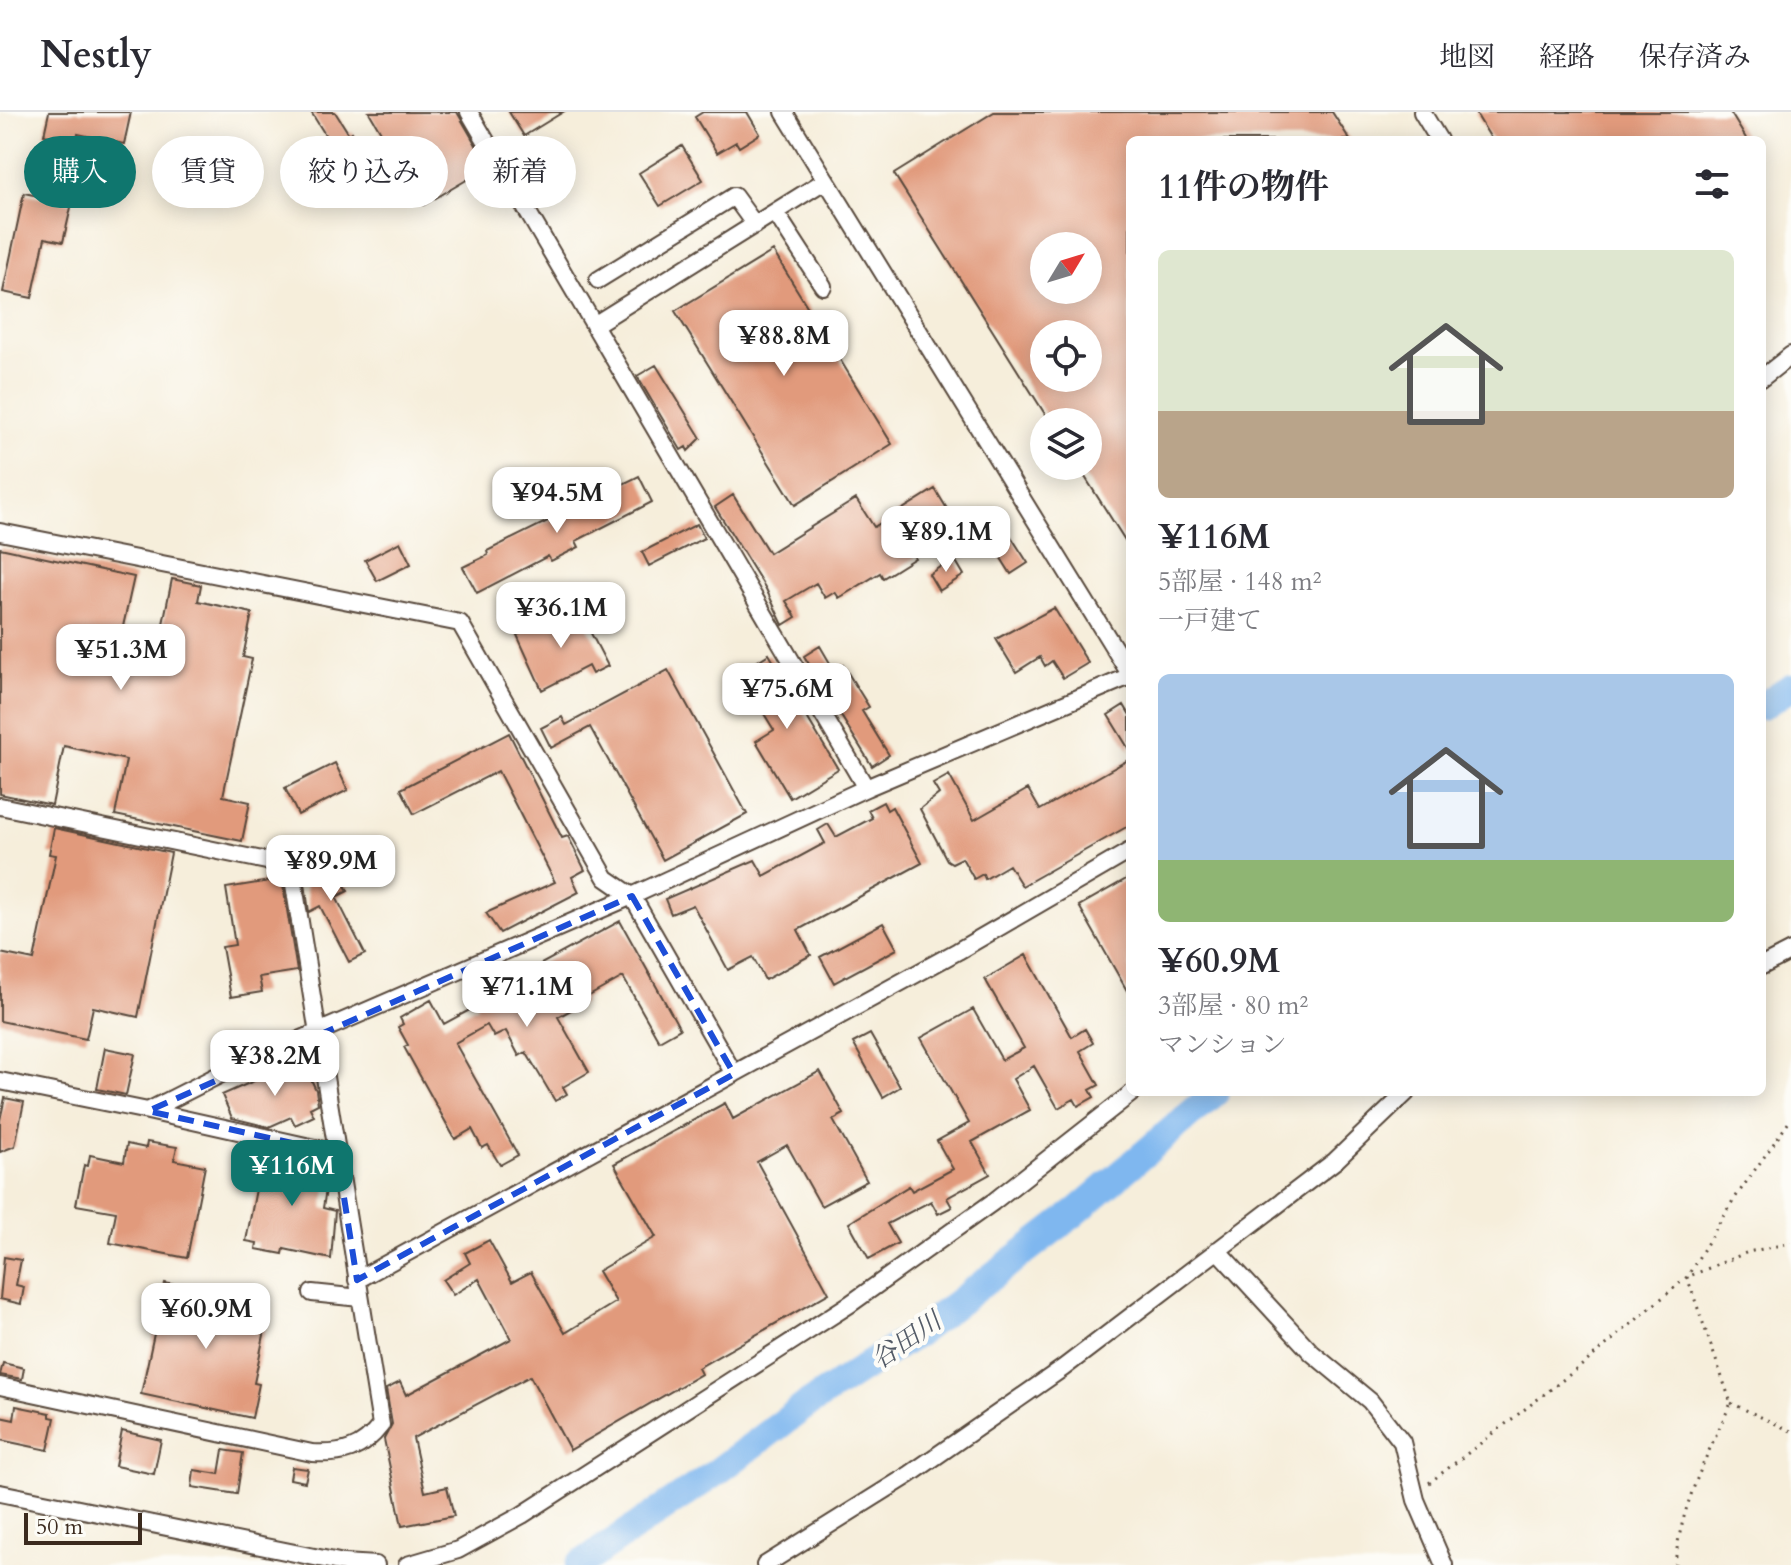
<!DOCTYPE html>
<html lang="ja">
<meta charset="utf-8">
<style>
:root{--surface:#fff;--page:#f7f7f7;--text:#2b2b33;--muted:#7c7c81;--line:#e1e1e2;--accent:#0f766e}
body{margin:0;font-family:Cardo,"Noto Serif JP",serif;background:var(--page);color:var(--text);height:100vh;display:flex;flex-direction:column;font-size:30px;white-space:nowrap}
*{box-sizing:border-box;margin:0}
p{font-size:26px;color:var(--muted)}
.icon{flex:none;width:44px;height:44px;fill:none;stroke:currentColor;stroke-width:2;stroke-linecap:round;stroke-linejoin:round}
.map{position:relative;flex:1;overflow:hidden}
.drawer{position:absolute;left:1126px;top:24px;width:640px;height:960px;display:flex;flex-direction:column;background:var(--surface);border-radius:12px;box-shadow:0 4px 20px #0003}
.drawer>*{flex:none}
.guide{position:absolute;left:24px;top:24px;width:760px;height:72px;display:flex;gap:16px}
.needle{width:52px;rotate:52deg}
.tools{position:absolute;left:1030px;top:120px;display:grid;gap:16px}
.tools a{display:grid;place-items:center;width:72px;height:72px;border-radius:50%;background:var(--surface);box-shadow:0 4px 20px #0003;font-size:40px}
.scale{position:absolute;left:24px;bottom:20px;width:118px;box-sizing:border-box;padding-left:8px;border:4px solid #3b2a1e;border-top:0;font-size:22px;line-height:28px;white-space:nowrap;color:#3b2a1e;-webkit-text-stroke:6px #fdfcf7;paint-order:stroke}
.price{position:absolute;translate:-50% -68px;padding:0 18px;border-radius:16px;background:#fff;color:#222;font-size:26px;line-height:52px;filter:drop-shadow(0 2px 4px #0008)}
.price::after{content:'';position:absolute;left:50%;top:48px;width:24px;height:18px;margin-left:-12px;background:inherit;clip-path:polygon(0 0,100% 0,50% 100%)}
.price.active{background:var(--accent);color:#fff}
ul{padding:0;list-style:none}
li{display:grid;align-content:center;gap:16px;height:424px;padding:0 32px}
li span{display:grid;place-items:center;height:248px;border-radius:12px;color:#555}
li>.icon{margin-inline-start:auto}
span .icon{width:144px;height:144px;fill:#fffc;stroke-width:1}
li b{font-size:34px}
h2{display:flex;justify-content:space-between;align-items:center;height:96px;padding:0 32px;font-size:34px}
.chip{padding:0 28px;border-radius:36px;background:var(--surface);box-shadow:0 4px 20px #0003;font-size:28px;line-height:72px}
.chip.active{background:var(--accent);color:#fff}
header{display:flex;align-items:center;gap:48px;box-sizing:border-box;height:112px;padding:0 40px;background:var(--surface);border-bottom:2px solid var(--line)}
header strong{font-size:38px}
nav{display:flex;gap:44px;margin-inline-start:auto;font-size:28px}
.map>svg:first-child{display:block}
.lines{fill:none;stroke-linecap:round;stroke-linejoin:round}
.river{stroke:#7fb7ef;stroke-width:28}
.building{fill:#e19a7b;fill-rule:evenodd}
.minor-casing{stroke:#57473a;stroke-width:20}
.path{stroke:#57473a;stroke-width:3;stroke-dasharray:2 6;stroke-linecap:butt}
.minor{stroke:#fff;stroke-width:16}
.marked{fill:none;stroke:#1d4ed8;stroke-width:6;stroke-dasharray:16 10;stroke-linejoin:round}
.labels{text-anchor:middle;stroke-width:8;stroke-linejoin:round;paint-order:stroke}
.water-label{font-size:26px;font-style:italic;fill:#535b67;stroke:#fdfcf7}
</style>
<header>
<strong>Nestly</strong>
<nav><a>地図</a><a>経路</a><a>保存済み</a></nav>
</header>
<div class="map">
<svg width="1791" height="1453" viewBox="0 0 1791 1453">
<rect width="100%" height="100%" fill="#fdfcf7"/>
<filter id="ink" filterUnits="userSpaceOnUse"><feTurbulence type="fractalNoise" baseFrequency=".0125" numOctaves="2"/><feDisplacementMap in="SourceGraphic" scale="16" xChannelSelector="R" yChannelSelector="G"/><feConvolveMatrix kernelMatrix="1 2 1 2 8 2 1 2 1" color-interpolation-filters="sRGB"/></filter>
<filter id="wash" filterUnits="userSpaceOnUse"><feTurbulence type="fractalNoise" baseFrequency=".006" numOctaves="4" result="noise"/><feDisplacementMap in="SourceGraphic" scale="32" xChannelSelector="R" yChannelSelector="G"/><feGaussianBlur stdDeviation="1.8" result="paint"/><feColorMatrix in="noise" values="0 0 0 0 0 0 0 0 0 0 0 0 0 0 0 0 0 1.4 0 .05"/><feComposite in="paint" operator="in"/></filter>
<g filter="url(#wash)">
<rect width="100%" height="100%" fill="#f6eedb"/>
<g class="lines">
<path class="river" d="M1762 594 1791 575
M579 1453 717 1360 805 1294 919 1220 1075 1101 1216 980"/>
</g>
<g id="blocks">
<path class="building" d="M49 0H131L124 32 78 22 76 30 44 23Z
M311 0H335L349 22 352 20 359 31 355 34 359 40 342 50Z
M369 0H457L503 80 490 88 475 63 424 93Z
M509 0H563L524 24Z
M703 0H747L760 22 739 35 736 30 717 41 695 5Z
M994 0H1332L1350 28H1130V436L1078 354H1088V310H1050L894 62ZM1044 134H1088V178H1044ZM1044 222H1088V266H1044Z
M1475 0H1730L1747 28H1492Z
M682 34 703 68 660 94 639 61Z
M24 81 72 91 63 130 45 126 32 186 3 180Z
M773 139 892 332 795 393 675 199Z
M656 253 701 326 688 339 686 335 681 338 637 264Z
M639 364 652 390 576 429 579 435 551 449 548 444 477 481 463 455 488 443 487 439Z
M935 377 960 418 941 430 938 425 912 441 915 446 883 466 880 461 839 486 835 480 825 486 816 471 786 489 796 505 783 513 766 477 715 395 733 383 769 441 856 387 874 415Z
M697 412 704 426 649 454 642 440Z
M1010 423 1028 451 1011 462 994 435Z
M400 430 411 452 377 469 365 448Z
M0 436 134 465 122 519 160 527 172 467 201 473 198 489 252 501 243 545 252 547 223 684 250 690 242 729 115 703 126 648 64 634 52 693 0 682Z
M954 446 964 463 939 479 929 462Z
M1054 496 1088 551 1063 566 1052 549 1045 554 1040 545 1016 560 996 527Z
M581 502 608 554 592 562 588 554 542 578 517 523 554 504 560 513Z
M820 534 834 558 843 553 869 595 862 599 889 643 872 654 804 544Z
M769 542 838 657 790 686 756 629 774 618 739 561Z
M668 558 747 702 663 748 590 615 551 636 541 616 562 605 566 613Z
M1124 593 1130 603V639L1108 603Z
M509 621 562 726 568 724 585 758 572 765 579 780 500 821 486 801 555 770 498 659 414 702 401 677Z
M1130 647V713L1022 774 1009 753 985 767 983 762 974 767 962 746 952 751 947 748 920 697 939 682 933 672 949 663 974 708 1028 677 1040 698Z
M335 651 348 678 298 703 285 676Z
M883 690 887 698 892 695 922 751 798 818 811 843 765 868 753 845 728 858 693 793 671 802 665 787 755 748 764 764 825 731 818 718 828 712 836 725 872 706 868 698Z
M54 716 171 741 138 905 93 895 86 927 0 909V841L34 848 56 743 49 742Z
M329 742 348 779 336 785 365 842 349 850 320 794 309 800 303 757Z
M1130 765V884L1079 794Z
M282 767 297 859 259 865 262 880 231 885 222 835 235 833 226 776Z
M620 809 680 917 659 929 623 865 582 888 584 891 558 905 589 960 563 975 567 982 555 989 526 940 519 944 506 919 494 925 487 913 455 931 518 1043 500 1053 488 1033 482 1036 472 1017 455 1027 404 935 408 933 398 915 403 912 400 906 431 888 444 912 477 894 473 886 492 875 488 867 509 856 513 864 530 854 532 857Z
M883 811 897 837 834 871 820 845Z
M1026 843 1072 925 1085 917 1093 931 1080 939 1099 973 1090 978 1094 985 1078 994 1074 987 1058 996 1034 954 1013 967 1030 998 972 1030 990 1062 947 1086 952 1095 938 1102 931 1089 887 1112 898 1131 869 1147 849 1111 909 1074 912 1079 953 1057 937 1029 969 1011 921 926 973 897 1002 948 1024 936 985 867Z
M870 922 900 975 883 985 853 931Z
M105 936 135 942 126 983 97 977Z
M302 948 316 978 318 992 310 996 314 1004 295 1013 291 1005 269 1015 232 1006 222 983Z
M820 959 844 1002 833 1008 867 1069 821 1094 787 1033 757 1050 829 1181 698 1256 701 1262 570 1338 530 1264 413 1326 425 1380 447 1375 454 1404 402 1414 384 1327 392 1312 386 1277 400 1270 406 1283 511 1227 479 1167 453 1183 443 1168 470 1151 465 1141 489 1128 512 1170 531 1160 565 1221 616 1190 598 1159 656 1125 614 1052 725 991 733 1007Z
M5 986 24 990 15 1034 0 1040V1008Z
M147 1030 177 1035 174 1048 205 1054 187 1146 110 1131 116 1100 76 1093 84 1053 88 1054 90 1043 124 1050 127 1032 146 1036Z
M275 1040 319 1049 317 1057 329 1059 323 1096 335 1099 331 1147 284 1137 283 1142 256 1137 257 1131 246 1129 262 1046 273 1048Z
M4 1145 21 1148 16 1173 24 1175 21 1192 0 1187Z
M165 1171 270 1194 254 1271 259 1272 252 1306 141 1282Z
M3 1251 24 1256 22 1267 0 1263Z
M16 1294 50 1301V1305L55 1306 48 1338 0 1328V1305L14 1308Z
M122 1319 161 1328 154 1362 115 1354Z
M223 1338 243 1341 237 1382 192 1375 194 1358 219 1362Z
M292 1355 308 1357 305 1370 290 1367Z"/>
</g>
</g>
<g filter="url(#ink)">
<use href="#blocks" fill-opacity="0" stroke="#57473a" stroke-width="2"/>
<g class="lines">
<g class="minor-casing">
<path id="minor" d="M469 0 866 676
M784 0 1130 562
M1422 0 1439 28
M775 100 823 174
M598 168 734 84 755 113
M594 213 826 68
M1762 266 1791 243
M0 420 460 511 606 766 632 784 734 962
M0 694 291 754 381 1313C362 1338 342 1343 312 1341L0 1274
M1762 854 1791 839
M0 969 148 999 221 962 632 784 866 676 1130 564
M148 999 337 1041
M1217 1138 1312 1241 1370 1289 1402 1330 1416 1388 1444 1453
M357 1168 958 839 1130 739
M312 1181 360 1186
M0 1381 344 1451 376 1453
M407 1453 458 1438 522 1403 850 1192 993 1090 1133 980
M765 1453 909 1363 1063 1256 1335 1049 1407 980"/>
</g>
<path class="path" d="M1731 1291 1791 1319
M1429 1371 1586 1250 1687 1165 1748 1140 1791 1131
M1675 1453C1680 1395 1707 1343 1731 1291L1687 1165 1730 1093 1791 1007"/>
<use href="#minor" class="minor"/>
</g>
</g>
<path class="marked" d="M632 784 734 962 357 1168 337 1041 148 999Z"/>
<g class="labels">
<g class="water-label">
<text transform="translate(906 1228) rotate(-35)" y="9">谷田川</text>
</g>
</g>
</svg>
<div class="tools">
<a><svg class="needle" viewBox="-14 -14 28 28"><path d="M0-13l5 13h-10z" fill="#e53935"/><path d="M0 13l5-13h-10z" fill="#7c7c81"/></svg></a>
<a><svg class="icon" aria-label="locate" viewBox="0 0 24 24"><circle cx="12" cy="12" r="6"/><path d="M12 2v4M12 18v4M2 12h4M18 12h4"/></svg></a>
<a><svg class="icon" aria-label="layers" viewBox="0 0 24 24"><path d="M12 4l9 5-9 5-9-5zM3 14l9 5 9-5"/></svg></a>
</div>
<div class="scale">50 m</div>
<b class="price" style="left:784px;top:266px">¥88.8M</b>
<b class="price" style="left:557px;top:423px">¥94.5M</b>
<b class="price" style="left:946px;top:462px">¥89.1M</b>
<b class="price" style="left:561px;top:538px">¥36.1M</b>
<b class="price" style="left:121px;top:580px">¥51.3M</b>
<b class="price" style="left:787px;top:619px">¥75.6M</b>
<b class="price" style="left:331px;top:791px">¥89.9M</b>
<b class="price" style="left:527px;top:917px">¥71.1M</b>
<b class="price" style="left:275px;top:986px">¥38.2M</b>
<b class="price active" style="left:292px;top:1096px">¥116M</b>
<b class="price" style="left:206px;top:1239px">¥60.9M</b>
<div class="guide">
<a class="chip active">購入</a>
<a class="chip">賃貸</a>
<a class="chip">絞り込み</a>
<a class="chip">新着</a>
</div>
<section class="drawer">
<h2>11件の物件<svg class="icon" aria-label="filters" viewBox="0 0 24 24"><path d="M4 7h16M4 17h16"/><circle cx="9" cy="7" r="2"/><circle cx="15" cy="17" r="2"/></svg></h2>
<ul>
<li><span style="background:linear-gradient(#dfe7d0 65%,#b9a48a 0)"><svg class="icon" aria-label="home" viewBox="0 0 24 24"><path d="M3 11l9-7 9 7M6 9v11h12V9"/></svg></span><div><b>¥116M</b><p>5部屋 · 148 m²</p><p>一戸建て</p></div></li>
<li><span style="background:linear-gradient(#a9c7e8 75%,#8fb573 0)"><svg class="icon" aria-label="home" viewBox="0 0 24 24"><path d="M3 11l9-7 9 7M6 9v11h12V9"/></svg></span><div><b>¥60.9M</b><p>3部屋 · 80 m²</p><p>マンション</p></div></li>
</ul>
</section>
</div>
